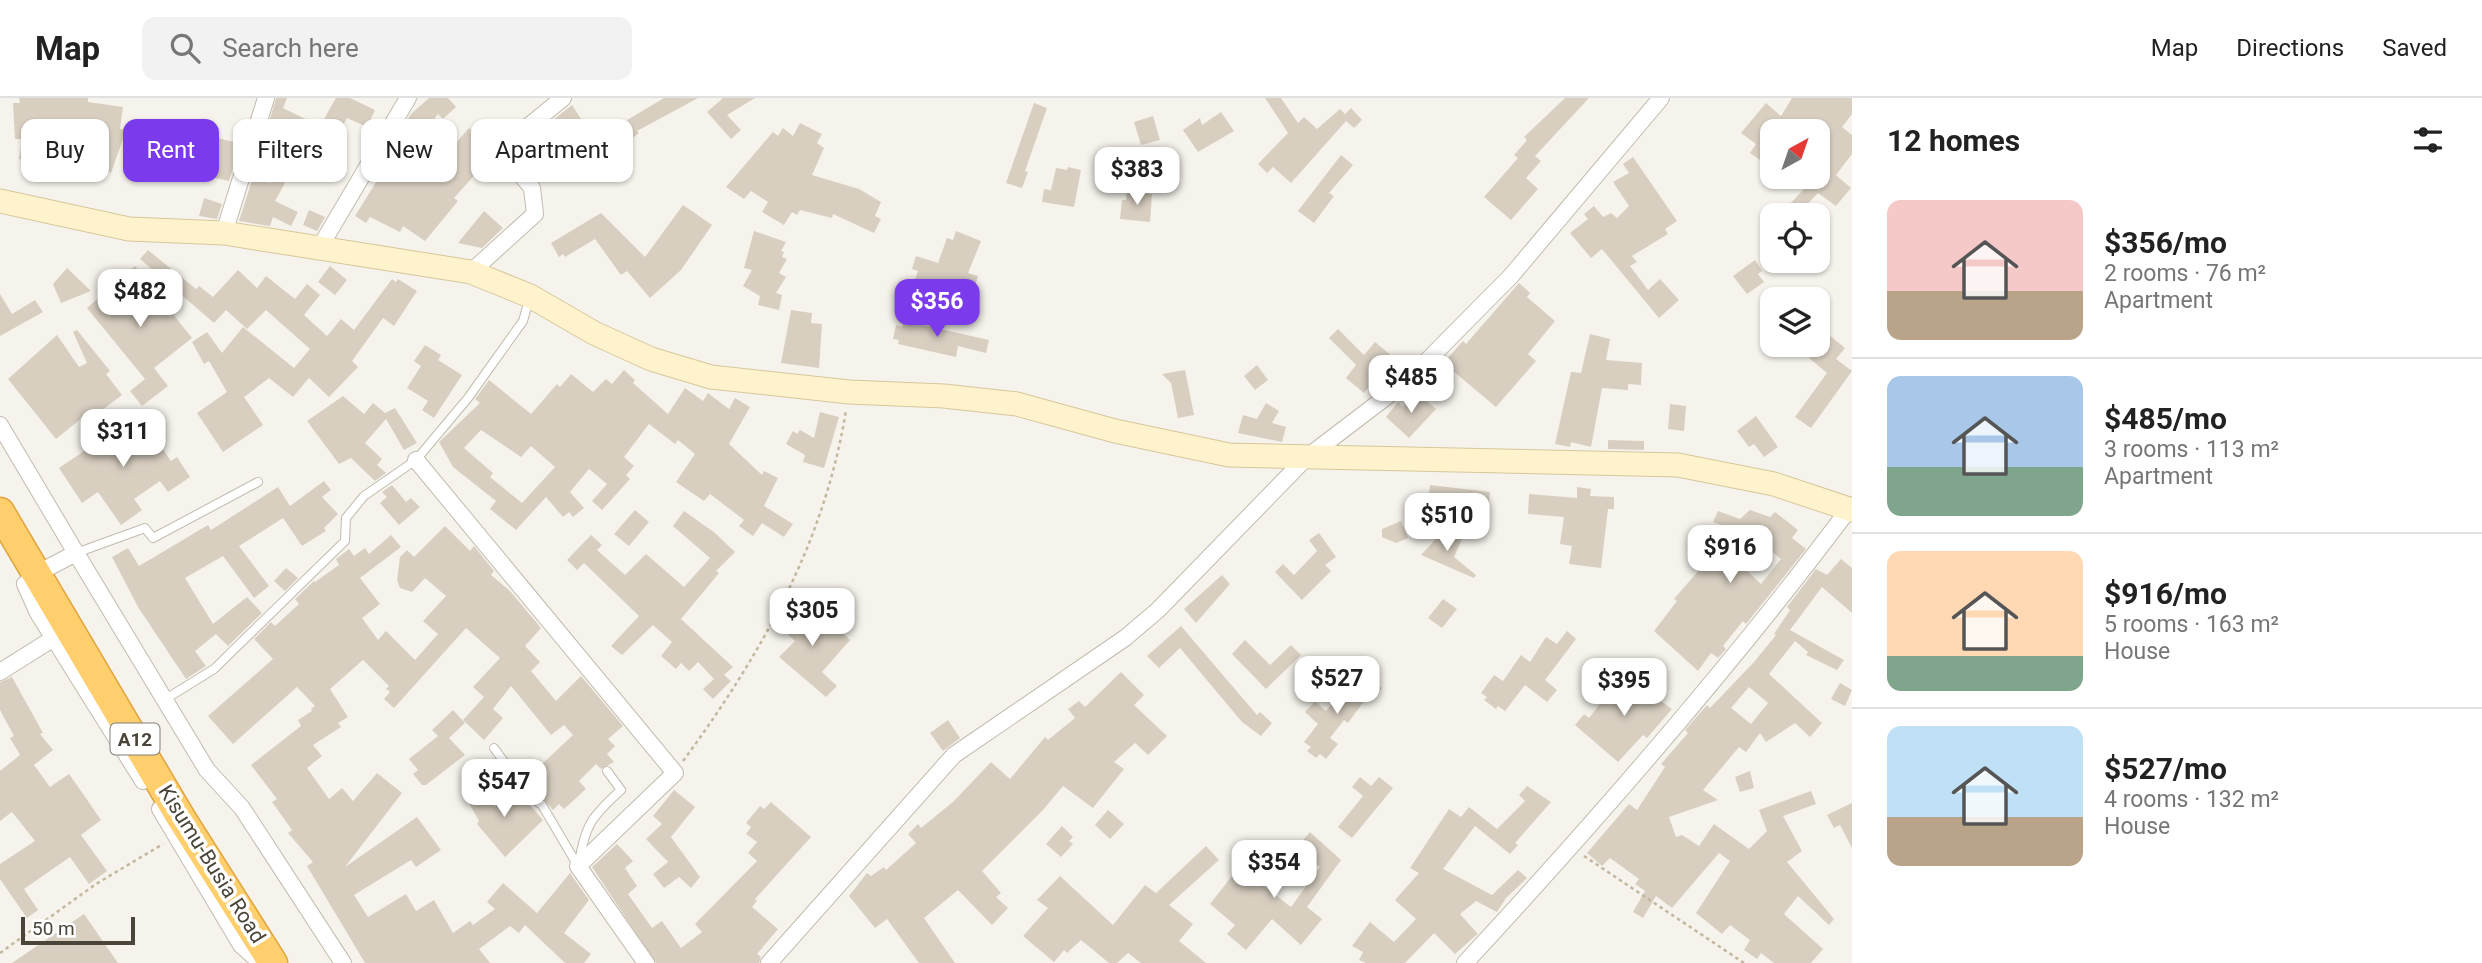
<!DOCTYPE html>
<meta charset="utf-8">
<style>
:root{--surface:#fff;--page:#f2f2f2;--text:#222;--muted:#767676;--line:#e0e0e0;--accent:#7c3aed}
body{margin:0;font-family:Roboto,sans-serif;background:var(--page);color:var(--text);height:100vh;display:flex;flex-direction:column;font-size:26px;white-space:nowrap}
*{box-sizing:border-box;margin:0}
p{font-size:23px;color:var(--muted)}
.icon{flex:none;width:38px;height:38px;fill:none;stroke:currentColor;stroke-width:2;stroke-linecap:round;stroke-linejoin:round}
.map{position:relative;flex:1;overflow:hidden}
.drawer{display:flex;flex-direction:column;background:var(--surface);width:630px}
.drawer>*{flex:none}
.top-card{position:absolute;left:21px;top:21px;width:665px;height:63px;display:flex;gap:14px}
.needle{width:46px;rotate:40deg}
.tools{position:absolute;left:1760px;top:21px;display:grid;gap:14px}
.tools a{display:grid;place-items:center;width:70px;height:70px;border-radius:14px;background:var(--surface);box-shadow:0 2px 5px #0004;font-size:35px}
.scale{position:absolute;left:21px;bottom:18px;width:114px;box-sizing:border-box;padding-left:7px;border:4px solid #4b4439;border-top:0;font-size:19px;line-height:24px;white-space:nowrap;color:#4b4439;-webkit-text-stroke:5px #fff;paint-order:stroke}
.price{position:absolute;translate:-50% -60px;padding:0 16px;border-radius:14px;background:#fff;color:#222;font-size:23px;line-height:46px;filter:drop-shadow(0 2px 4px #0008)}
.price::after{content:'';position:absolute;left:50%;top:42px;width:21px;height:16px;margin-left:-10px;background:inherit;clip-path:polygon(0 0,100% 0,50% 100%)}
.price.on{background:var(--accent);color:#fff}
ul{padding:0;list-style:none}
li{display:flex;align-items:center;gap:21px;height:175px;padding:0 35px}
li+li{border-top:2px solid var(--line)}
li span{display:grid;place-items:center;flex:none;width:196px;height:140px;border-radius:14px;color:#555}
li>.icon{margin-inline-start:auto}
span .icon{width:84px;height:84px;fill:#fffc;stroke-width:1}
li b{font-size:30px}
h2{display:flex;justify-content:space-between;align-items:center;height:84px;padding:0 35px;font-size:30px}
.pill{padding:0 24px;border-radius:14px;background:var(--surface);box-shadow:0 2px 5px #0004;font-size:24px;line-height:63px}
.pill.on{background:var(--accent);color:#fff}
header{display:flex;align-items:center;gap:42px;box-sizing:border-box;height:98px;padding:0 35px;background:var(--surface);border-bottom:2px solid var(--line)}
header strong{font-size:33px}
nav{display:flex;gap:38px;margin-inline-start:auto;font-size:24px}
.search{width:490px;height:63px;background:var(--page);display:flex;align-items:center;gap:18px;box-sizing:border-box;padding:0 24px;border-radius:14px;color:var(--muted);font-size:26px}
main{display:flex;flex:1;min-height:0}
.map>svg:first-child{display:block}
.building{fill:#d8cfc1;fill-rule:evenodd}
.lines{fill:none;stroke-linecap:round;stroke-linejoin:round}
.lane-casing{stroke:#c2bbae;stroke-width:10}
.street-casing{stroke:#c2bbae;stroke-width:18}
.secondary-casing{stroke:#d6c79b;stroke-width:25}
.highway-casing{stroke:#e0a43c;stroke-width:31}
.path{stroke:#c4b79f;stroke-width:2.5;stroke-dasharray:3.5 3.5;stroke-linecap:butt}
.lane{stroke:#fff;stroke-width:8}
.street{stroke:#fff;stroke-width:16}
.secondary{stroke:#fff3cd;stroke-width:23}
.highway{stroke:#ffcf6e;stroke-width:28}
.labels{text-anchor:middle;stroke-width:7;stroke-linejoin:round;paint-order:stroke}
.shield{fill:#fff;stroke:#817c74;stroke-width:2}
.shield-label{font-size:19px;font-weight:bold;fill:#4b4439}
.street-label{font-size:21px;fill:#4b4439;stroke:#fff}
</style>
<header>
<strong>Map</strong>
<div class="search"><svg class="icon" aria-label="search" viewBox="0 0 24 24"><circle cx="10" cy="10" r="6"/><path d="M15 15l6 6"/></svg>Search here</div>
<nav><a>Map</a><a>Directions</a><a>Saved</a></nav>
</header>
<main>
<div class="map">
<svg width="1852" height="865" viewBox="0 0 1852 865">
<rect width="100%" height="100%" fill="#f6f3ec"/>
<path class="building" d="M19 0H88V4L123 9 120 31 126 32 111 75 92 68 100 46 71 41 68 62 39 57 38 65 19 61 23 41H15L13 5H20Z
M276 0H287L283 10 320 28 336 0H350L375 12 367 29 347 20 321 70 317 67 313 74 295 65 303 50 279 39 274 53 262 48Z
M429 0H448L456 9 443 21 438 16 421 39 404 27 411 16Z
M664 0H698L637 33 639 35 609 58 602 48 632 28 627 22Z
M723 0H755L727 17 741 32 731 41 707 14Z
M1265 0H1281L1298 25 1304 19 1317 31 1340 11 1345 16 1351 10 1362 22 1354 30 1346 23 1291 85 1273 69 1267 75 1258 66 1288 35Z
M1565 0H1589L1535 58 1541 63 1526 80 1538 91 1511 122 1484 99 1518 60 1514 57 1527 42 1524 39Z
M1792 0H1852V16L1842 29 1852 37V56L1836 77 1851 90 1836 108 1818 95 1797 117 1786 110 1804 91 1785 79H1818V33H1773V71L1750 55 1756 46 1741 35 1766 5 1781 18Z
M1034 5 1047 10 1025 73 1028 74 1022 90 1006 85Z
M572 7 587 30 568 42 562 31 531 54 524 45Z
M1221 14 1234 33 1198 54 1183 32 1200 20 1202 27Z
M1153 18 1160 42 1141 47 1134 24Z
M204 23 217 27 214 39 241 46 229 83 193 75Z
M800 25 822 36 817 45 824 50 812 77 859 91 881 104 875 118 881 121 874 135 833 116 832 120 800 112 797 117 792 114 784 127 762 114 768 104 751 93 744 101 726 89 773 34 778 38 783 30 793 38Z
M469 30 495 54 454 100 458 103 425 143 403 128 400 134 370 119 366 125 355 118 378 81 374 78 388 62 412 82 436 48 447 55Z
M1341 57 1353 67 1329 95 1334 98 1314 125 1298 113Z
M1633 59 1677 123 1665 131 1668 136 1632 158 1637 164 1630 168 1648 192 1660 181 1679 202 1659 220 1602 151 1591 160 1570 135 1588 121 1584 116 1594 108 1603 119 1611 115 1617 120 1629 108 1613 84 1629 75 1623 66Z
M1068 69 1081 72 1074 109 1042 104 1044 91 1051 92 1056 70 1067 72Z
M273 78 285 85 275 103 298 114 291 128 273 119 270 128 239 123 253 79 270 85Z
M1127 93 1152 96 1150 124 1120 121 1122 102H1126Z
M204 100 222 106 217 121 199 118Z
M683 107 712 127 681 172 650 200 627 173 621 177 595 141 565 159 563 156 559 159 551 145 601 115 645 159Z
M309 112 325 119 317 133 303 127Z
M484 113 503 130 482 150 458 145Z
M754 133 786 144 781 153 784 154 782 159 787 161 779 175 786 179 776 195 782 197 779 212 758 207 760 198 743 188 752 172 744 170Z
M956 133 981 143 968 175 978 178 974 191 963 187 958 204 912 190 918 173 912 171 916 158 938 165 947 140 953 142Z
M148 152 196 191 199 188 213 199 238 172 257 190 266 178 295 201 307 186 320 197 304 217 327 238 341 221 354 232 392 181 396 184 398 181 417 193 394 228 383 220 352 263 358 269 329 299 309 280 293 299 269 280 244 299 263 327 223 354 197 315 227 294 209 263 204 266 192 244 207 234 222 255 243 229 294 270 310 251 266 212 247 231 226 212 214 225 140 161Z
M1755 162 1762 173 1758 176 1764 184 1747 196 1733 178Z
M135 168 192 240 154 270 168 288 142 308 130 293 145 281 87 210Z
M330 168 347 182 335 197 318 184Z
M67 170 91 193 61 205 53 186Z
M1519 185 1530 195 1527 199 1555 223 1528 256 1536 263 1496 309 1453 273 1448 278 1439 270 1463 243 1466 246Z
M0 196 12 216 35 202 43 214 0 238Z
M791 212 812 215 811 225 822 226 819 270 781 265Z
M904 223 989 242 986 255 958 248 956 259 898 246 899 242 893 241 896 227 902 229Z
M1818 228 1845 250 1836 261 1852 273 1811 330 1795 319 1827 275 1809 260 1814 254 1805 247H1818Z
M1338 231 1364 257 1375 244 1393 259 1364 295 1346 280 1356 267 1329 240Z
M77 232 110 273 106 276 122 297 97 316 93 311 56 341 8 281 57 237 79 269 87 265 73 234Z
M1590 236 1610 241 1606 262 1642 265 1641 287 1628 286V292L1602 290 1591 349 1571 344 1570 349 1555 346 1571 274 1581 275Z
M425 247 441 257 438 262 462 277 434 320 422 312 428 303 407 290 421 268 414 263Z
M1257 267 1268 282 1255 292 1244 278Z
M624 272 635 282 633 285 668 316 685 290 703 303 708 295 729 311 735 300 750 309 729 346 762 377 764 373 778 380 764 408 793 426 784 439 762 425 753 438 739 428 744 422 710 396 704 403 676 384 695 356 678 342 675 346 649 326 624 359 634 368 626 377 630 381 602 412 592 403 607 386 589 371 570 394 584 410 573 419 569 414 563 419 546 399 516 432 490 411 496 403 453 369 439 344 480 305 475 301 489 282 531 316 557 286 560 289 571 276 593 294 606 281 612 286ZM481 332 521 359 531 348 555 369 522 405 490 379 493 375 464 350Z
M1185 272 1194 317 1178 320 1171 285 1162 276Z
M1416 294 1436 311 1409 340 1386 319 1398 304 1403 309Z
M343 298 364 316 373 305 385 315 395 310 417 345 404 352 386 321 365 345 382 361 377 367 386 375 375 383 351 360 339 366 307 323Z
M1266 305 1279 313 1272 325 1286 329 1282 344 1238 335 1243 317 1257 321Z
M1670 306 1686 308 1684 333 1668 331Z
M820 314 839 319 824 370 803 364 805 357 786 346 793 333 797 336 800 332 814 340Z
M139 316 171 363 177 359 190 379 168 394 160 383 134 401 142 412 121 427 98 394 82 405 59 370Z
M1756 318 1778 349 1764 359 1754 346 1749 349 1737 333Z
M1608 342 1644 343V352L1608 351Z
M324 383 331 392 322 399 338 416 324 430 326 433 302 448 283 420 239 448 269 488 254 500 223 458 185 480 213 526 247 499 262 515 228 548 216 536 195 553 206 568 186 581 138 509 112 459 128 450 139 468 208 427 211 432 278 389 290 408Z
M392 387 406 404 411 400 420 409 399 427 380 405 387 399 382 394Z
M1430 387 1490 394 1489 407 1456 405 1449 433 1447 423 1432 430 1436 409 1439 407 1428 406Z
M1577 389 1591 391 1590 398 1614 399V411H1608L1601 470 1569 466 1572 448 1560 446 1564 419 1528 416 1529 396 1577 400Z
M635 412 649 424 629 448 614 436Z
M1750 412 1770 419 1775 414 1798 432 1792 440 1806 451 1746 526 1743 523 1723 548 1726 551 1718 560 1711 555 1698 573 1654 533 1677 503 1674 501 1730 436 1723 432 1725 428 1713 424 1718 413 1740 421ZM1763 446 1781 461 1761 486 1743 469Z
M684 413 715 435 735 454 716 473 719 475 681 521 733 569 724 577 731 583 713 601 703 591 714 581 698 564 689 573 681 565 676 571 661 558 672 544 653 527 622 557 611 548 639 518 584 465 577 472 567 462 591 437 602 447 597 452 625 477 646 456 684 489 710 460 673 428Z
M1401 423 1408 440 1396 445 1382 439V431Z
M445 428 470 453 474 448 494 473 491 477 510 493 541 530 525 548 540 564 531 573 556 603 581 578 623 628 608 641 615 648 607 656 614 664 601 671 596 666 579 683 586 691 564 711 559 706 553 712 525 682 573 637 564 627 551 637 511 588 493 611 503 620 484 642 463 622 484 599 473 589 500 560 466 530 394 610 384 601 390 594 386 591 389 588 363 562 330 591 348 619 338 625 341 629 313 647 322 658 307 670 329 701 342 690 353 703 377 675 402 695 345 769 417 719 441 752 416 769 411 762 354 797 368 819 406 796 416 813 434 802 453 835 470 823 473 827 495 811 487 804 503 785 537 815 570 775 589 802 564 835 591 856 584 865H565L525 827 519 835 510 828 479 851 490 865H365L307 768 313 764 288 735 292 732 272 704 277 701 251 667 301 628 298 622 312 613 311 611 315 608 297 589 233 646 208 618 273 561 254 541 271 524 275 528 299 506 295 501 314 483 315 484 339 467 336 461 349 451 354 458 365 450 369 456 391 437 401 449 360 480 380 506 362 520 378 542 386 533 415 562 438 536 423 523 446 498 425 480 412 494 400 490 397 482 400 459 407 452 414 459Z
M1444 432 1462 441 1454 459 1476 477 1474 480 1421 457Z
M1319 435 1336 459 1325 467 1331 473 1302 502 1275 474 1283 466 1294 477 1317 453 1309 442Z
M1841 461 1852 470V515L1822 489 1790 532 1844 562 1837 572 1806 557 1808 554 1795 543 1769 576 1822 625 1810 639 1795 625 1766 644 1760 635 1746 654 1739 649 1703 692 1718 702 1669 719 1676 739 1682 737 1699 748 1714 726 1749 751 1767 733 1759 712 1811 693 1816 706 1783 718 1802 753 1787 764 1834 821 1829 827 1798 798 1784 816 1823 851 1811 865H1774L1761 855 1757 861 1744 852 1750 842 1730 827 1722 836 1696 815 1730 763 1719 755 1672 810 1656 798 1643 820 1633 814 1645 793 1635 786 1639 781 1610 760 1602 768 1587 755 1629 706 1637 712 1665 669 1661 666 1688 635 1685 632 1707 607 1710 610 1754 564 1776 537 1774 536 1790 512 1787 509 1816 471 1827 477ZM1749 589 1768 605 1751 626 1731 610Z
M286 470 298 480 285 493 274 483Z
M1222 477 1230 486 1196 525 1184 511Z
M1443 501 1457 511 1442 530 1428 520Z
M800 506 832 536 838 530 850 542 822 574 837 588 826 599 779 559 795 543 779 528Z
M1181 528 1257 617 1260 614 1272 625 1261 638 1242 624 1180 550 1159 570 1147 558Z
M1567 533 1576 541 1545 582 1557 592 1547 604 1525 587 1505 613 1498 608 1496 611 1484 602 1487 599 1481 595 1494 577 1503 583 1521 557 1530 564 1546 539 1557 546Z
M1245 542 1270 567 1291 547 1301 557 1266 591 1232 556Z
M1121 574 1144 597 1134 607 1167 638 1148 657 1135 645 1114 664 1124 671 1093 710 1063 688 1043 712 982 773 1001 795 996 799 1008 810 992 827 958 792 924 820 955 865H919L887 821 875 830 849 798 867 775 871 778 884 769 886 772 916 745 908 736 918 726 921 730 954 703 991 664 1010 681 1045 639 1048 642 1075 620 1068 611 1079 603 1085 609Z
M1364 575 1382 590 1375 599 1370 595 1348 625 1344 622 1330 640 1338 646 1326 661 1320 656 1316 660 1307 653 1311 649 1304 644 1318 626 1305 614 1315 603 1326 613 1341 594 1345 597Z
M1623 576 1672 611 1647 640 1643 637 1618 664 1575 627 1584 616 1589 620Z
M12 579 43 635 40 636 53 652 34 667 50 689 69 676 81 693 101 722 81 737 107 773 89 786 70 759 24 791 38 812 27 820 0 781V766L35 743 12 714 0 723V673L20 657 10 640 14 638 0 612V584Z
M1840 585 1852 592 1845 608 1831 601Z
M453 612 465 625 449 640 465 657 426 687H422L413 676 418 672 409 661 438 638 432 632Z
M948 622 960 640 943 653 930 635Z
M493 660 502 672 475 692 463 680Z
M1750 673 1754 690 1740 694 1735 679Z
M1360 679 1371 688 1379 679 1393 690 1352 740 1338 729 1363 698 1352 689Z
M483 688 495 709 515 690 543 722 505 759 477 726 479 723 465 698Z
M1527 688 1551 704 1515 745 1518 747 1510 756 1475 728 1443 771 1492 797 1518 772 1527 780 1506 800 1497 814 1476 803 1460 816 1478 836 1474 839 1455 856 1434 835 1405 865H1366L1359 862 1363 854 1352 848 1370 824 1394 844 1416 821 1395 802 1419 775 1410 770 1449 711 1461 719 1469 709 1497 731 1525 703 1519 697Z
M674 692 695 709 671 739 700 779 691 790 679 779 664 790 653 776 668 764 646 741 662 726 653 718Z
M771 704 811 739 755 801 757 803 752 809 778 831 757 856 761 859 759 865H656L592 769 617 746 633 763 625 770 637 788 628 796 652 830 662 823 681 850 702 834 695 826 757 763 748 755 757 744 746 736 751 729 746 725 760 708 764 711Z
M1852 705V750L1840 727 1834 730 1827 717Z
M1108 712 1124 726 1110 741 1095 727Z
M1062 728 1073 739 1069 743 1073 746 1061 759 1046 746Z
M1310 734 1341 762 1307 809 1322 821 1301 847 1272 821 1246 852 1227 836 1235 827 1210 806 1239 769 1291 809 1320 769 1297 749Z
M1206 748 1219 762 1169 807 1193 826 1179 843 1206 865H1141L1128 855 1117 865H1109L1081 842 1067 855 1064 852 1054 864 1023 838 1048 810 1037 802 1060 778 1113 827 1145 787 1156 795Z
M84 816 118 865H12Z"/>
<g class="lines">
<g class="lane-casing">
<path id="lane" d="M76 455 145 430 153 440 258 384
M164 602 214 571 345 443 346 420 364 398 416 362 468 300 523 223 529 202
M494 650 528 697 542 707 578 768
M579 765C585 727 592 718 621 692L607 673"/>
</g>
<g class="street-casing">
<path id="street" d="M224 135 266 0
M320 149 408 0
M471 174 535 116 532 90 508 61V45L563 0
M0 327 76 455
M416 362 675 675 578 768 646 865
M0 574 54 540
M143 683 38 515 25 486 38 475 76 455 207 672 242 710 343 865
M160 711 241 847 259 863 267 859
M769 865 954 657 1125 540 1158 512 1306 360 1407 283 1511 178 1661 0
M1465 865C1600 719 1730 570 1849 411"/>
</g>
<g class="secondary-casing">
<path id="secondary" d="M0 103 129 131 224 135 471 174 530 198 594 235 651 261 711 279 849 294 944 298 1017 306 1115 333 1229 357 1678 367 1774 386 1852 412"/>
</g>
<g class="highway-casing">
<path id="highway" d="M0 414 181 720 273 865"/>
</g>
<path class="path" d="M683 663C761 557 825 444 846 312
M1584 758 1744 865
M0 855 96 786 163 746"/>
<use href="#lane" class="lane"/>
<use href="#street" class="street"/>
<use href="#secondary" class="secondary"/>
<use href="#highway" class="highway"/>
</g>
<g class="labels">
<rect class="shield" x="110.5" y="625.5" width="49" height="31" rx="5"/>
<g class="shield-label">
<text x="135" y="648">A12</text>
</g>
<g class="street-label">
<text transform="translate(212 766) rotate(58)" y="7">Kisumu-Busia Road</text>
</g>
</g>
</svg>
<div class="tools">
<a><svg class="needle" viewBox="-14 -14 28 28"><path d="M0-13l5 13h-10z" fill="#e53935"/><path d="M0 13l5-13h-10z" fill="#767676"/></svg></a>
<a><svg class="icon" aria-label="locate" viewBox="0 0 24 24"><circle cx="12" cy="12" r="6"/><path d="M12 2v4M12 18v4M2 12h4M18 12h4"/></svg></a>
<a><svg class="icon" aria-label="layers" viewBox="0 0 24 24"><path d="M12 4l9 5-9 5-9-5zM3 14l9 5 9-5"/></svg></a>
</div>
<div class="scale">50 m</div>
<b class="price" style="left:1137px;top:109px">$383</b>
<b class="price" style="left:140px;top:231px">$482</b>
<b class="price on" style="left:937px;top:241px">$356</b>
<b class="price" style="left:1411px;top:317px">$485</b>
<b class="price" style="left:123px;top:371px">$311</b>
<b class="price" style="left:1447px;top:455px">$510</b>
<b class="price" style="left:1730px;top:487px">$916</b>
<b class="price" style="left:812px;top:550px">$305</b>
<b class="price" style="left:1337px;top:618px">$527</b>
<b class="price" style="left:1624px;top:620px">$395</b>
<b class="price" style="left:504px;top:721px">$547</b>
<b class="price" style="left:1274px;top:802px">$354</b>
<div class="top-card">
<a class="pill">Buy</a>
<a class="pill on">Rent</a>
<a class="pill">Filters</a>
<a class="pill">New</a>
<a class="pill">Apartment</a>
</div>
</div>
<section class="drawer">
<h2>12 homes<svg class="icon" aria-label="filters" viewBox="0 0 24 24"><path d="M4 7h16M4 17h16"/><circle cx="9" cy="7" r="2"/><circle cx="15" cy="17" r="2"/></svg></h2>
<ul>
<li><span style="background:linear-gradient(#f6c9c9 65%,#b9a48a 0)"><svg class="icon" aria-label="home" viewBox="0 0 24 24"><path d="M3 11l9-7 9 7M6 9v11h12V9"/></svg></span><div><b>$356/mo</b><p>2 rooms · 76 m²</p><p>Apartment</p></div></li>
<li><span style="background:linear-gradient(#a9c7e8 65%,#7fa58c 0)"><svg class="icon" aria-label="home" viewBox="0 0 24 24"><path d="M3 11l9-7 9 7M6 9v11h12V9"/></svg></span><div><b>$485/mo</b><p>3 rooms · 113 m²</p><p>Apartment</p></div></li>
<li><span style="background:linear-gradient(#ffd9b3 75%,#7fa58c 0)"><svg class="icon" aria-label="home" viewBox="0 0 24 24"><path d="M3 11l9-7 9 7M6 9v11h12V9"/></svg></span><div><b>$916/mo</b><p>5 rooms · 163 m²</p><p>House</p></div></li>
<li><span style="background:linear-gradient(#bfe0f5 65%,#b9a48a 0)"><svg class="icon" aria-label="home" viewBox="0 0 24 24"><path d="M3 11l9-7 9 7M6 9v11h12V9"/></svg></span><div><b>$527/mo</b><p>4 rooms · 132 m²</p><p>House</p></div></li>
</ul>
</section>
</main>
